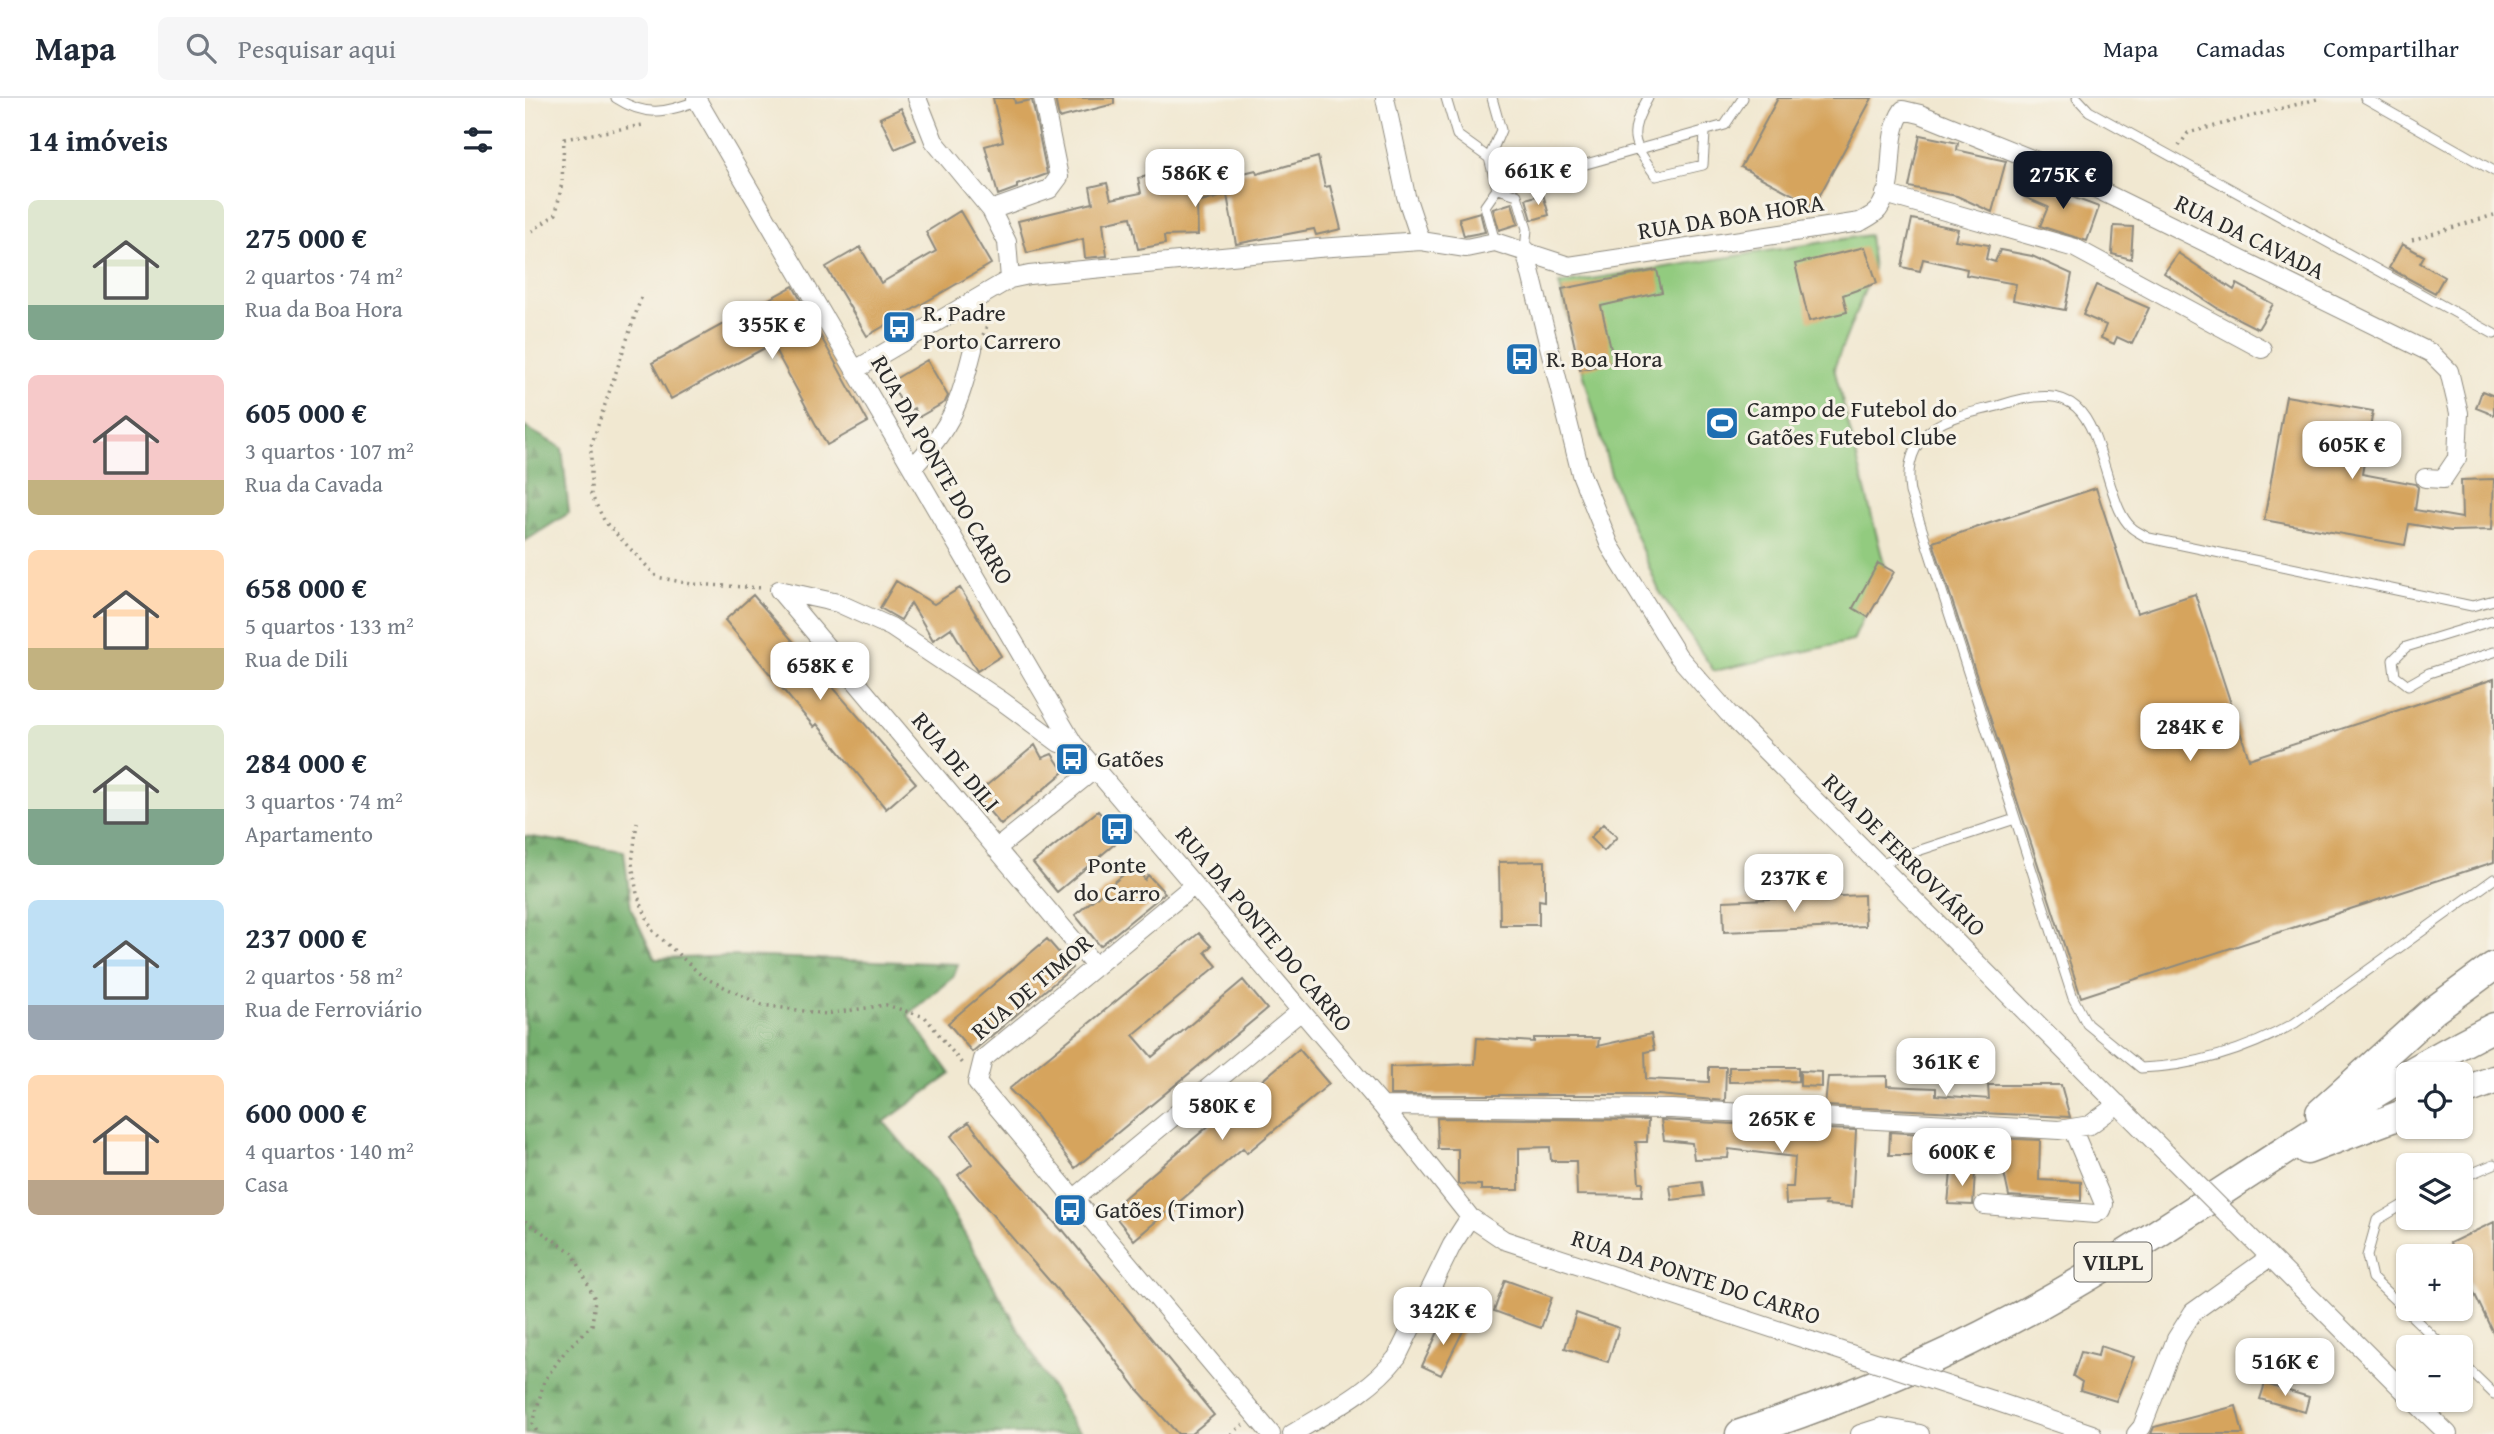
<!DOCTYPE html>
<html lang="pt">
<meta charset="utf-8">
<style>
:root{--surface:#fff;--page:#f6f6f7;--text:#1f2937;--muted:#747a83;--line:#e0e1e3;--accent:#111827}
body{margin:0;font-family:"Gentium Book Plus",serif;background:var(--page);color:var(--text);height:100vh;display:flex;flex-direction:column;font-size:26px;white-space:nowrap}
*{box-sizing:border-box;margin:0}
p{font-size:23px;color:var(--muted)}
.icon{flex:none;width:38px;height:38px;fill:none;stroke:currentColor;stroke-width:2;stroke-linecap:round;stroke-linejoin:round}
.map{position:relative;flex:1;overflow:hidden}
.panel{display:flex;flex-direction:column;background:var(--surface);width:525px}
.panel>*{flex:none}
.controls{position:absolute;left:1871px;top:964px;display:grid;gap:14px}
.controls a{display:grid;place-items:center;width:77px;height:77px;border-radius:10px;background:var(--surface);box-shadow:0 2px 5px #0004;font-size:35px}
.price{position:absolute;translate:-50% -60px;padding:0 16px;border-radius:14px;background:#fff;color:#222;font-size:23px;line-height:46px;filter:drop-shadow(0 2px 4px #0008)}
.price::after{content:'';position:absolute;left:50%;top:42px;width:21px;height:16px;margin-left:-10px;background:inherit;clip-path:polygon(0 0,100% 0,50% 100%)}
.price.on{background:var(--accent);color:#fff}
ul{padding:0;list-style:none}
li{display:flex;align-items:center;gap:21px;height:175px;padding:0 28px}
li span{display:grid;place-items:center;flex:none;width:196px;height:140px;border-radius:10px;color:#555}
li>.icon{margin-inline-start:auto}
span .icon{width:84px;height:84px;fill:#fffc;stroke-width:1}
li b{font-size:30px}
h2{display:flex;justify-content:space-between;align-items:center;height:84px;padding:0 28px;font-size:30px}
header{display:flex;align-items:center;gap:42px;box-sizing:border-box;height:98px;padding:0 35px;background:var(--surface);border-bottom:2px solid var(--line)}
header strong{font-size:33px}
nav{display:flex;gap:38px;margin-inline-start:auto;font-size:24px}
.search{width:490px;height:63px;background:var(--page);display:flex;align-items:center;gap:18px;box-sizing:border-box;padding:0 24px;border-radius:10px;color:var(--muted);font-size:26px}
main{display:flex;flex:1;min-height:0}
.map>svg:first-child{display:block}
.forest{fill:url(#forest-firs);stroke:#506d4c;stroke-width:2}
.pitch{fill:#92cb7f;stroke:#5e7b55;stroke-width:2}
.building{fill:#d6a45d}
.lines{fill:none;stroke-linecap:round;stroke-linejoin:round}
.service-casing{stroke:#8e8a7e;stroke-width:11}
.minor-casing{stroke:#8e8a7e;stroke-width:20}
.trunk-casing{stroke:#8e8a7e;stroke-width:31}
.path{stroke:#8e8a7e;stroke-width:3.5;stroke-dasharray:2 5;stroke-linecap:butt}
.service{stroke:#fff;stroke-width:9}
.minor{stroke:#fff;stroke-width:18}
.trunk{stroke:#fff;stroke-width:28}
.minor-bridge-casing{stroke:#8e8a7e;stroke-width:20;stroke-linecap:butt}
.minor-bridge{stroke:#fff;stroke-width:18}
.labels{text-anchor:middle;stroke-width:6;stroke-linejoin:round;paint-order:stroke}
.shield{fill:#f7f3e8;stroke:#686764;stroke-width:2}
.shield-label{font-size:23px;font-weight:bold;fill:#2b2b2b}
.street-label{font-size:24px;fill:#2b2b2b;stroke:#f7f3e8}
.poi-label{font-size:24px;fill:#2b2b2b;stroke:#f7f3e8;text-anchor:start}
</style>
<header>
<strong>Mapa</strong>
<div class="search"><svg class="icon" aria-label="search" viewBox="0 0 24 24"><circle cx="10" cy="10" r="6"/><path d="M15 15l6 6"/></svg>Pesquisar aqui</div>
<nav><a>Mapa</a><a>Camadas</a><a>Compartilhar</a></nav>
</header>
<main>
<section class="panel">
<h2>14 imóveis<svg class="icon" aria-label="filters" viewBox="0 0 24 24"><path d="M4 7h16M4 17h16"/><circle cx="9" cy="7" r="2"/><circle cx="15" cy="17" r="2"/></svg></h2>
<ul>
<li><span style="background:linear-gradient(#dfe7d0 75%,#7fa58c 0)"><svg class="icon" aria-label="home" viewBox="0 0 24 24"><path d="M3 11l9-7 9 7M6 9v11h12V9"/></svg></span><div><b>275 000 €</b><p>2 quartos · 74 m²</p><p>Rua da Boa Hora</p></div></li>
<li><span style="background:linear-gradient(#f6c9c9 75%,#c2b280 0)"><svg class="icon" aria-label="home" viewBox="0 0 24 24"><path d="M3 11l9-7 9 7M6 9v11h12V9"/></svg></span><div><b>605 000 €</b><p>3 quartos · 107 m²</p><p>Rua da Cavada</p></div></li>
<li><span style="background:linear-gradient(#ffd9b3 70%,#c2b280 0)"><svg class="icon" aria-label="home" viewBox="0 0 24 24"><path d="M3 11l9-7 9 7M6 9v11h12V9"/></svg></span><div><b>658 000 €</b><p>5 quartos · 133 m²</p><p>Rua de Dili</p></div></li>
<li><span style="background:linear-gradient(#dfe7d0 60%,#7fa58c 0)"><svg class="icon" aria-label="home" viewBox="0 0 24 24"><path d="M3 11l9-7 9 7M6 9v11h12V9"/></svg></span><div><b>284 000 €</b><p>3 quartos · 74 m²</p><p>Apartamento</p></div></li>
<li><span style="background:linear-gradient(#bfe0f5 75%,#9aa5b1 0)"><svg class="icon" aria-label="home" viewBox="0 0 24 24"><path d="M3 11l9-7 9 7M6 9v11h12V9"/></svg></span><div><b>237 000 €</b><p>2 quartos · 58 m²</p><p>Rua de Ferroviário</p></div></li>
<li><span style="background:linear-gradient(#ffd9b3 75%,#b9a48a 0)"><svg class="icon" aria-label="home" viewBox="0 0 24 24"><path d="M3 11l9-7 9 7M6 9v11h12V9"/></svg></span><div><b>600 000 €</b><p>4 quartos · 140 m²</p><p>Casa</p></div></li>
</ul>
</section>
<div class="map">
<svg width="1969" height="1336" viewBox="0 0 1969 1336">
<defs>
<pattern id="forest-firs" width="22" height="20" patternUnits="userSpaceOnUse" patternTransform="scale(1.75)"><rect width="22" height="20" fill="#75af6e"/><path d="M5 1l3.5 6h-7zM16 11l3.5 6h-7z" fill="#608f5b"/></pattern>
</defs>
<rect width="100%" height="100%" fill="#f7f3e8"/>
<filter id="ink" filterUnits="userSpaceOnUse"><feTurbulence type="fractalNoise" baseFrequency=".0143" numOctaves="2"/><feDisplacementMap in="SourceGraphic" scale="14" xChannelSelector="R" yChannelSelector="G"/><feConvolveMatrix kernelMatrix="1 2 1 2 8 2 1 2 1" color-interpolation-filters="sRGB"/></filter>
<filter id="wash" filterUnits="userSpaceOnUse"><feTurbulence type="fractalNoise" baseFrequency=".00686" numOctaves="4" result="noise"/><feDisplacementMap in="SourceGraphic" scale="28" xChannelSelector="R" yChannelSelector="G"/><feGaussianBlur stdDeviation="1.57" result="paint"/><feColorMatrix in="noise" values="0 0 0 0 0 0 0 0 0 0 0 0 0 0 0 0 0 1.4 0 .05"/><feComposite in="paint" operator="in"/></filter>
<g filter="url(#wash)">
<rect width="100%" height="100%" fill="#f1e8d1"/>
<path class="forest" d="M0 329 37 350 44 415 0 443Z
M0 738 99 753 106 811 130 861 210 858 433 866 428 879 383 917 426 976 359 1024 410 1084 548 1327 558 1336H0Z"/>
<path class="pitch" d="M1344 137 1348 171 1309 270 1360 470 1328 543 1189 573 1134 493 1087 380 1034 186Z"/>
<g id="blocks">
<path class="building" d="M468 0H489L490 5 507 2 522 76 492 87V90L473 97 460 48 478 43Z
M530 0H589V6L534 20Z
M1253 0H1347L1289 108 1216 69Z
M376 10 391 42 370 51 355 20Z
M1395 37 1433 45 1432 52 1481 63 1467 114 1432 98 1384 89Z
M793 59 800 89 805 88 816 131 791 137 789 131 711 146 702 97 672 105 673 137 639 138 640 146 613 151 606 119 578 125 582 158 560 160 558 141 502 155 493 123 568 105 565 89 582 85 586 101 616 95 613 80 661 70 665 88 731 72 732 76Z
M1504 83 1574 109 1562 143 1515 128 1523 109 1497 98Z
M1018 96 1024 117 1007 122 1001 101Z
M987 105 993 126 974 132 968 111Z
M435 113 466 166 342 238 301 169 335 149 356 185 411 153 401 134Z
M955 114 960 134 939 138 934 120Z
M1387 121 1433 131 1430 142 1464 147 1461 161 1470 164 1475 152 1507 158 1547 176 1540 212 1488 202 1491 186 1441 177 1442 171 1398 161 1395 173 1377 169Z
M1589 128 1608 129 1606 161 1587 156Z
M1877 146 1899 158 1895 165 1919 179 1910 195 1864 170Z
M1340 149 1352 185 1318 197 1322 214 1284 223 1270 166Z
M1653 155 1709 192 1712 186 1748 206 1733 231 1692 210 1639 175Z
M1132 172 1137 194 1076 208 1089 264 1055 272 1037 191Z
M1571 187 1624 210 1607 246 1592 239 1589 246 1576 240 1581 227 1558 217Z
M268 188 343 324 302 347 247 246 146 301 127 265Z
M402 262 423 298 420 304 394 319 389 310 382 314 365 284Z
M1957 293 1969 298V317L1951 310Z
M1761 298 1848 313 1837 376 1890 386 1893 389 1890 412 1937 420 1936 382 1969 381 1967 432 1926 433 1884 426 1880 447 1739 422Z
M1571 390 1612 515 1670 496 1724 661 1969 581V764L1556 899 1408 444Z
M1353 465 1369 474 1343 519 1328 510Z
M371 483 409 506 435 490 476 558 452 573 426 530 408 542 386 505 376 522 355 510Z
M228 497 391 685 361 711 292 626 289 629 200 522Z
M510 647 517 660 527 656 539 674 476 727 450 697Z
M573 713 586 728 578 733 592 744 532 794 508 765Z
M1078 726 1092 739 1079 753 1065 740Z
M1020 763V803L1014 802V827H975L974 764Z
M610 767 620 782 623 777 640 795 575 848 550 817Z
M1339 797 1340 828 1199 834 1198 803Z
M674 835 686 848 680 854 692 868 608 937 627 959 718 882 742 911 550 1070 511 1018 484 991Z
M522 841 547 870 447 954 423 925Z
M1126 936 1129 952 1120 954 1121 981 1184 984V969H1201L1200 1003 1133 997H865V969L950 966 952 940 1009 944V940H1074L1073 948Z
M774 951 804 986 722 1055 718 1050 609 1142 585 1112Z
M1204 969H1273V983L1204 984Z
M1275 973 1297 974V989L1275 988Z
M1362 978V988L1411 990V997L1464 1001 1463 987H1536L1545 1019 1300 1008 1303 979Z
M912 1020 1123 1022 1122 1044H1111L1114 1084H1118L1117 1098 1052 1097 1051 1063H1026L1025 1049 994 1050V1092H956V1087L933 1086V1051H913Z
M1136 1022 1247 1028 1246 1032 1297 1036V1031L1331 1032 1327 1109 1300 1107 1301 1104 1261 1106 1260 1089H1268L1270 1059 1204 1051 1203 1060 1169 1061 1167 1045 1139 1042Z
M444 1024 465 1052 537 1133 538 1132 689 1317 666 1336H653L613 1292 572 1238 433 1077 447 1066 426 1038Z
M1365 1034 1412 1037 1411 1057H1364Z
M1446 1039 1515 1042 1514 1082 1556 1084V1103L1484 1098 1476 1061 1449 1063Z
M1426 1074H1450L1448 1107 1423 1106Z
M1177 1084 1179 1098 1147 1102 1145 1088Z
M1969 1124V1237L1936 1167V1158H1931L1925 1145Z
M980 1182 1027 1199 1016 1230 969 1213Z
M1051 1215 1094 1230 1083 1264 1040 1250Z
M919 1221 939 1231 916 1277 897 1268Z
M1575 1248 1609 1259 1591 1303 1555 1292 1557 1284 1548 1278 1556 1254 1573 1258Z
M1740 1286 1784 1299 1780 1314 1735 1301Z
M1711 1308 1718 1336H1626L1629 1329Z"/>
</g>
</g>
<g filter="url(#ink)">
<use href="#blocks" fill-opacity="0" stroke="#8e8a7e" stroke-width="2"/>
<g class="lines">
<g class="service-casing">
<path id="service" d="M91 0C122 20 140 14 172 3
M921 0 932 37 964 60
M967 0 976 32 964 60 972 91
M1123 0C1102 38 1107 44 1131 78L1178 67 1180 35
M1552 0 1564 13 1969 236
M1840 0 1969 73
M974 91 992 97 1002 131 1000 152
M970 144 960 108 972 91 1200 27 1218 0
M1969 502 1947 508 1624 440C1618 437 1610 433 1606 429 1594 417 1590 400 1585 386 1564 317 1557 281 1476 307 1456 313 1427 317 1410 329 1387 345 1381 368 1385 394L1548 900 1562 926 1616 970C1671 968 1722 952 1770 925L1969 781
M1969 522 1881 549 1868 562 1870 577 1883 587 1904 575 1969 554
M1353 766 1490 721
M1936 1080 1969 1066
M1883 1104 1852 1122 1842 1158 1847 1180 1920 1250
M1936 1264 1969 1296"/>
</g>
<g class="minor-casing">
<path id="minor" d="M171 0 548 645 857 1008 945 1119 979 1142 1286 1243
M392 0 409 43 466 112
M860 0 881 98 896 143
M1360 96 1550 150 1737 251
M1000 152 1056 376 1085 448 1153 558 1203 615 1641 1055
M485 181 482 144 466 112 525 91 534 79 518 0
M330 272 485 181 504 177 793 150 896 143 941 150 970 144 1044 168 1335 124C1340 121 1349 117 1353 112 1374 84 1358 41 1378 12L1395 16 1529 70 1906 255 1924 273 1934 315 1932 360 1918 381 1900 380
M388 369C428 327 434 306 448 251
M254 492 570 868
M254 492 313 505 366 529 477 603 534 645H548
M471 751 570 671
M669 787 458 961 452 985 746 1336
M857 1008 1146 1011 1534 1032 1565 1027 1593 1006
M551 1099 776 913
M1459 1107 1570 1116 1577 1112 1579 1106 1547 1030
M1723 1137 1883 1297
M1467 1302 1567 1336
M1888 1302 1923 1336
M767 1336C804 1313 845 1294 872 1259L927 1147 945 1119
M1335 1336 1357 1329 1395 1336
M1611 1336 1617 1329 1651 1241 1668 1214 1745 1159"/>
</g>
<g class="trunk-casing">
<path id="trunk" d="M1936 994 1969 982
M1795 1015 1908 913 1969 868
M1782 1052 1883 1014
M1215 1336C1347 1294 1471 1236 1589 1163 1716 1084 1836 996 1969 929"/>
</g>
<path class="path" d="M1654 48 1663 35 1796 0
M7 133 31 116 37 84 39 41 118 27
M1887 142 1969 117
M116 200 66 348V396L80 424 132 479 166 486 238 490
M458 237 467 217 464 212
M112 724 107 765 112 796 127 832 178 879 237 907 301 916 361 907 400 919 438 967
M0 1123 48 1155 70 1201 67 1227 41 1252 19 1283 8 1326 13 1336
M706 1336 718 1327"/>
<use href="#service" class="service"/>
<use href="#minor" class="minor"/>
<use href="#trunk" class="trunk"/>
<g class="minor-bridge-casing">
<path id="minor-bridge" d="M1641 1055 1723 1137
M1286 1243 1467 1302"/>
</g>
<use href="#minor-bridge" class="minor-bridge"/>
</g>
</g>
<defs>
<g id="bus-square" transform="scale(1.75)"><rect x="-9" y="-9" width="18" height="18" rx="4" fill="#1f6fb2" stroke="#f7f3e8"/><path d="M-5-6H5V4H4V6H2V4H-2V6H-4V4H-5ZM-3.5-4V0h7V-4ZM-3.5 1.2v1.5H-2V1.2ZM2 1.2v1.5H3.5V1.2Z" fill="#fff"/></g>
<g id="stadium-square" transform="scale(1.75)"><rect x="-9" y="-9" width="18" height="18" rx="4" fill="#1f6fb2" stroke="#f7f3e8"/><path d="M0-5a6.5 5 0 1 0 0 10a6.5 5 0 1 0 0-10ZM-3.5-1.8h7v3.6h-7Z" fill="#fff"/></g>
</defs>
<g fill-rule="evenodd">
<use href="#bus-square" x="374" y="229"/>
<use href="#bus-square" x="997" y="261"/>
<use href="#stadium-square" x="1197" y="325"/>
<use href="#bus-square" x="547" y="661"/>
<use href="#bus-square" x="592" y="731"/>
<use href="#bus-square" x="545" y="1112"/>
</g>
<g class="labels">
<rect class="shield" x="1549.5" y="1144.5" width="77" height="39" rx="5"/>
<g class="shield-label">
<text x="1588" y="1172">VILPL</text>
</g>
<g class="street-label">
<text transform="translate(1206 119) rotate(-9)" y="8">RUA DA BOA HORA</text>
<text transform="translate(1725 139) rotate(26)" y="8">RUA DA CAVADA</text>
<text transform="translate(417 372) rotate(60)" y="8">RUA DA PONTE DO CARRO</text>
<text transform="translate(431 664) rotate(50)" y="8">RUA DE DILI</text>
<text transform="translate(1379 757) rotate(45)" y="8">RUA DE FERROVIÁRIO</text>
<text transform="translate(739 831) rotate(50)" y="8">RUA DA PONTE DO CARRO</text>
<text transform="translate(507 889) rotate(-40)" y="8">RUA DE TIMOR</text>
<text transform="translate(1171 1179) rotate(18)" y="8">RUA DA PONTE DO CARRO</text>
</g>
<g class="poi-label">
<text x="398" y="223">R. Padre<tspan x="398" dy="28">Porto Carrero</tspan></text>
<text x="1021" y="269">R. Boa Hora</text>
<text x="1222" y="319">Campo de Futebol do<tspan x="1222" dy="28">Gatões Futebol Clube</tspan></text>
<text x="572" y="669">Gatões</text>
<text x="592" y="775" text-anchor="middle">Ponte<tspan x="592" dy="28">do Carro</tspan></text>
<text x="570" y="1120">Gatões (Timor)</text>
</g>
</g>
</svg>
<div class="controls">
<a><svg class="icon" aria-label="locate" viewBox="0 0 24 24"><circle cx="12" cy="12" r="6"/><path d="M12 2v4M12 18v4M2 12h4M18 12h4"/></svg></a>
<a><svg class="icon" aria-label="layers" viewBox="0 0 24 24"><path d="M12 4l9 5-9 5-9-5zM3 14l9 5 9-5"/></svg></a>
<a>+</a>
<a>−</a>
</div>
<b class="price" style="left:1013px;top:109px">661K €</b>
<b class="price" style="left:670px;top:111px">586K €</b>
<b class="price on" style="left:1538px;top:113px">275K €</b>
<b class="price" style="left:247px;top:263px">355K €</b>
<b class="price" style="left:1827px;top:383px">605K €</b>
<b class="price" style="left:295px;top:604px">658K €</b>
<b class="price" style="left:1665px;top:665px">284K €</b>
<b class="price" style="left:1269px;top:816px">237K €</b>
<b class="price" style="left:1421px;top:1000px">361K €</b>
<b class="price" style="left:697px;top:1044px">580K €</b>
<b class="price" style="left:1257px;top:1057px">265K €</b>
<b class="price" style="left:1437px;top:1090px">600K €</b>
<b class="price" style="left:918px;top:1249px">342K €</b>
<b class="price" style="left:1760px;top:1300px">516K €</b>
</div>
</main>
